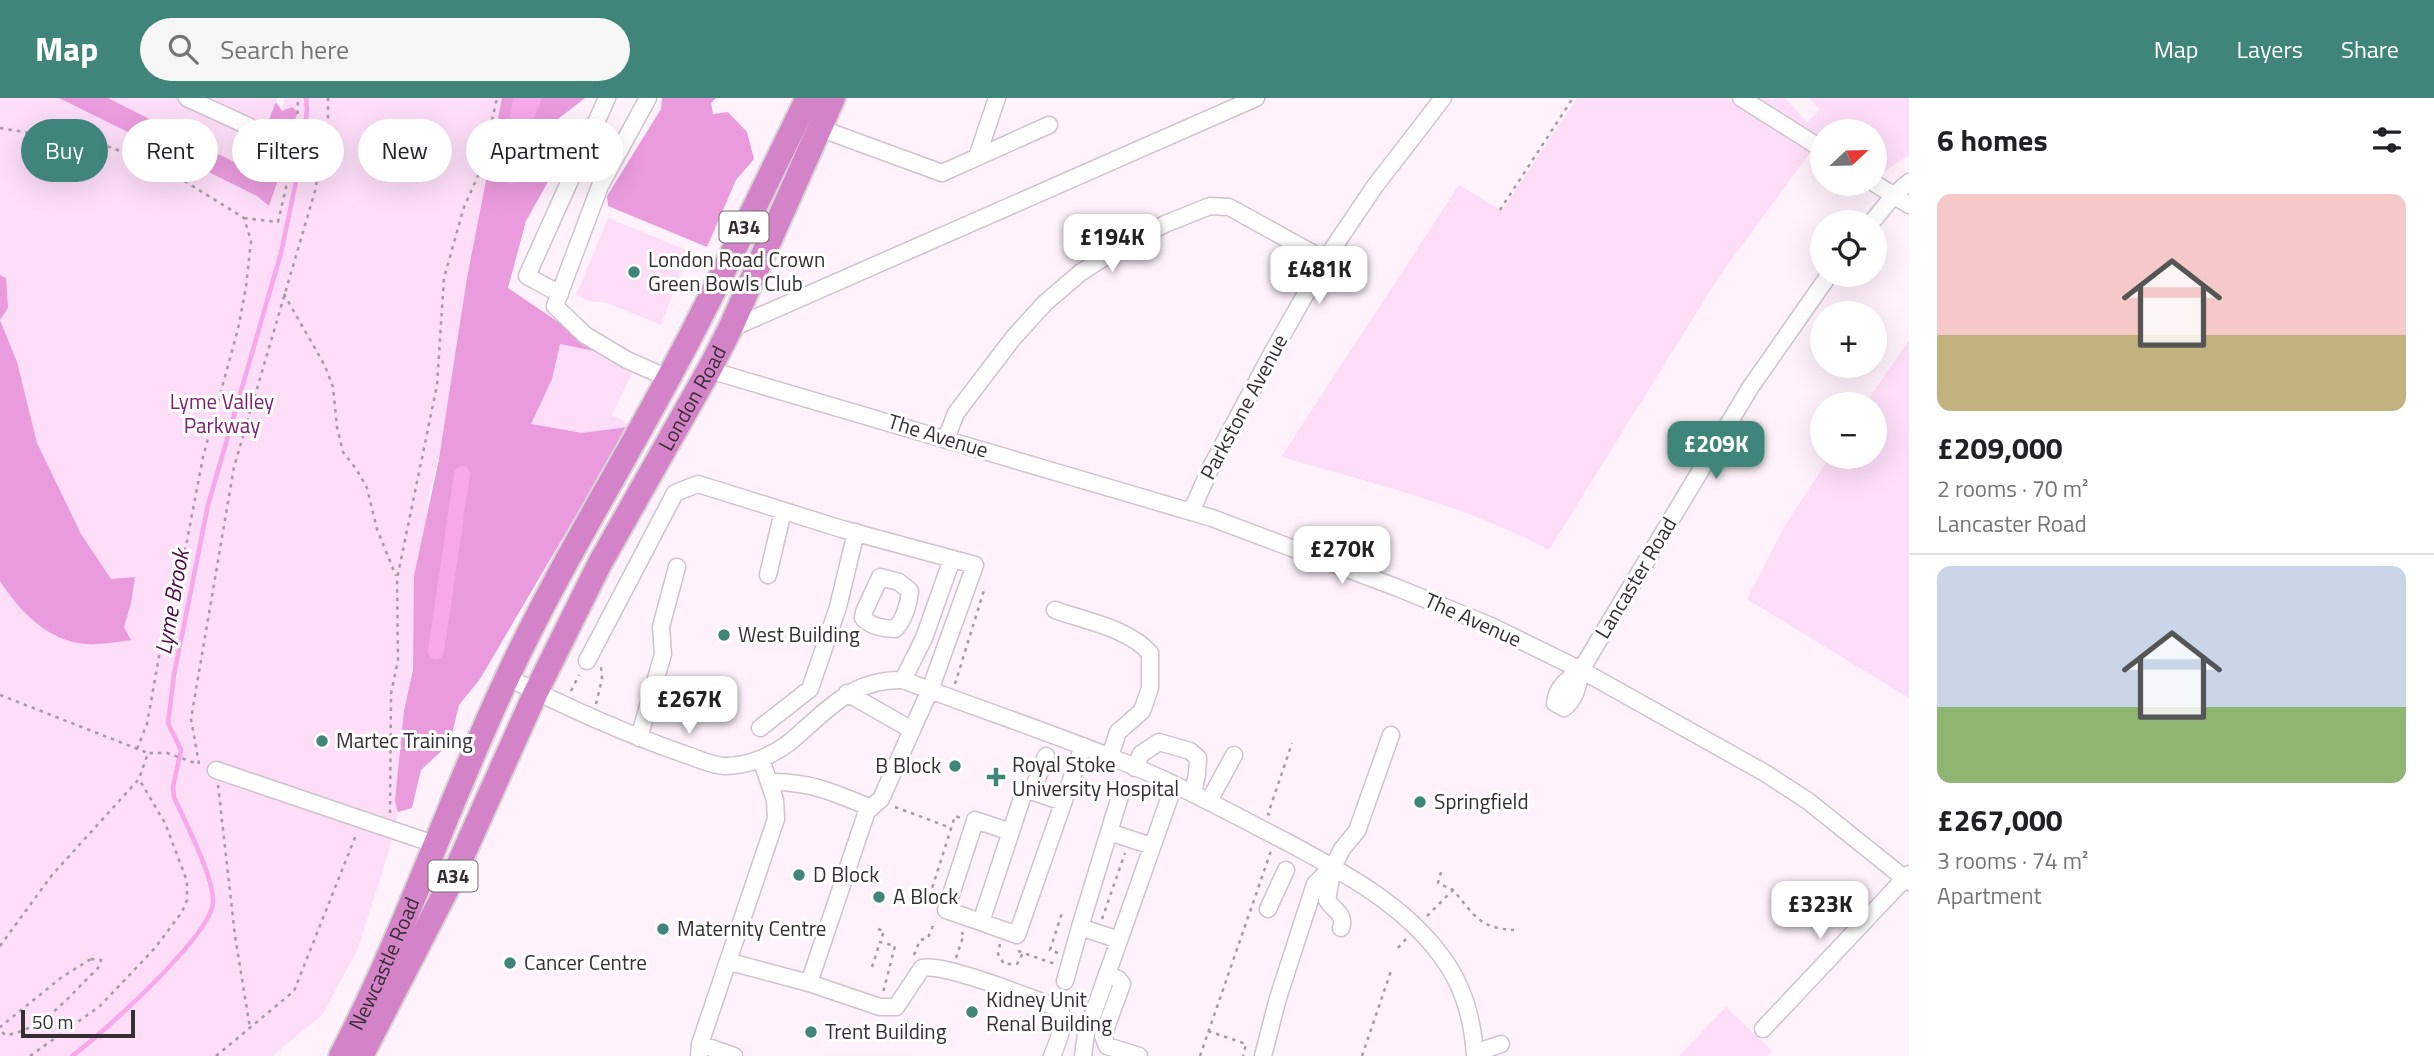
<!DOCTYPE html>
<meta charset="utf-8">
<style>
:root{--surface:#fff;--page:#f6f6f6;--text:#202124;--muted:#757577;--line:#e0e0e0;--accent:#40857a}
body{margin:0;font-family:"Titillium Web",sans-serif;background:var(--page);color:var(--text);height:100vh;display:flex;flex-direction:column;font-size:26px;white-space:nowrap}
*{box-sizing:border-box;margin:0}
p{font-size:23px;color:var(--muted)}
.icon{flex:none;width:38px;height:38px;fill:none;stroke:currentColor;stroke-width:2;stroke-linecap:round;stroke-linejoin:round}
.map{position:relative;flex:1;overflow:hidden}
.drawer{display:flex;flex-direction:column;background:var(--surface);width:525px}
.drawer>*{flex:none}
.hud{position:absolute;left:21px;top:21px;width:665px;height:63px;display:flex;gap:14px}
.needle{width:46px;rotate:68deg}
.fabs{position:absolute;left:1810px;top:21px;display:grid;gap:14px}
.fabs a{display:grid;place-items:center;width:77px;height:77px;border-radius:50%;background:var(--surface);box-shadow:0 7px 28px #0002;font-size:35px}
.scale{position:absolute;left:21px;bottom:18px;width:114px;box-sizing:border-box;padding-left:7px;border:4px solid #352f33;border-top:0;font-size:19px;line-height:24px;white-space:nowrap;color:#352f33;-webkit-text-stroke:5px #fff;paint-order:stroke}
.price{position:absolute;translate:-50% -60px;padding:0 16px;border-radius:14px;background:#fff;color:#222;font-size:23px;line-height:46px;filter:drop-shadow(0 2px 4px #0008)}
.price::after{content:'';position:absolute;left:50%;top:42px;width:21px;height:16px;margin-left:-10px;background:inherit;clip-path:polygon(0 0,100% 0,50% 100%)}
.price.on{background:var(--accent);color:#fff}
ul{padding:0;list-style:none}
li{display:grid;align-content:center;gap:14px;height:371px;padding:0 28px}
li+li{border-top:2px solid var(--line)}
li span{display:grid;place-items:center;height:217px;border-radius:14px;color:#555}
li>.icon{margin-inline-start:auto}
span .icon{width:126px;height:126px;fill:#fffc;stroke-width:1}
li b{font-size:30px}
h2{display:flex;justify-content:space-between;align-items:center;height:84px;padding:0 28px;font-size:30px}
.tag{padding:0 24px;border-radius:32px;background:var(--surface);box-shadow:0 7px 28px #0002;font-size:24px;line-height:63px}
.tag.on{background:var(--accent);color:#fff}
header{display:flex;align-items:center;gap:42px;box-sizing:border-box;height:98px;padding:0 35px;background:var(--accent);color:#fff}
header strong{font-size:33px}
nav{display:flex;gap:38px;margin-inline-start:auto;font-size:24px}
.search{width:490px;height:63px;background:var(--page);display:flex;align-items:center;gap:18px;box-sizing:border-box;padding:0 24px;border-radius:38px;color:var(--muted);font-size:26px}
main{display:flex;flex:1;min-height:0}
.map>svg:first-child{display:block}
.green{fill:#fdddf7}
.forest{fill:#ea9bde}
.water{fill:#f7a7ea}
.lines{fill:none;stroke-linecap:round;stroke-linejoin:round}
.stream{stroke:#f7a7ea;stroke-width:4.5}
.canal{stroke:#f7a7ea;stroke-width:16}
.minor-casing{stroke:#d1c2ce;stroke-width:19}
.highway-casing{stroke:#d7d5d6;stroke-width:28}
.path{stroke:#a59ba2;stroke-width:2.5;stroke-dasharray:3.5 5;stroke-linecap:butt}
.minor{stroke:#fff;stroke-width:16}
.highway{stroke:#d583c8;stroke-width:24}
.poi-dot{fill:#40857a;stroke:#fff;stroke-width:2.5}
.labels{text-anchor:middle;stroke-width:6;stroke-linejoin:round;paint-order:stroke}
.shield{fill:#fff;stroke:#726d70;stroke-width:2}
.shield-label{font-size:19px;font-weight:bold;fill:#352f33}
.poi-label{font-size:21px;fill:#352f33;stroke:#fff;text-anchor:start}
.street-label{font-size:21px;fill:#352f33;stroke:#fff}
.park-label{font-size:21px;fill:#7b2172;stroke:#fff}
.water-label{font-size:23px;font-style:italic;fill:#4e0747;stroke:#fff}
</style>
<header>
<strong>Map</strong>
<div class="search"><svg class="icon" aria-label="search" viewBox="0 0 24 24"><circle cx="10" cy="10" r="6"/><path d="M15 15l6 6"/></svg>Search here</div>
<nav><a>Map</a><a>Layers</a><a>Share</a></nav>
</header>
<main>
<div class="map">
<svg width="1909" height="958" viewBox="0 0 1909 958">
<rect width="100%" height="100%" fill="#fff2fc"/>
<path class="green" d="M0 0H59L257 98 285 0H537L485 173 428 401 398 714 389 752 357 853 322 917 272 958H0Z
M108 0H277L248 71Z
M1577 0H1727L1812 52 1720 177 1549 452C1465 407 1372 385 1281 359L1459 87 1502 113Z
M1761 0H1768L1772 3 1776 0H1785L1807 24 1820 12 1809 0H1909V57L1878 78 1874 77V33H1822V45L1763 4Z
M608 120 689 153 661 227 605 204H592L576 197Z
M547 216 604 255 634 271 612 317 629 326 619 345 512 335Z
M1909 242V600L1747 501 1787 424 1830 359H1874V306H1865Z
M1726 909 1772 953 1767 958H1679Z"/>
<path class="forest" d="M59 0H108L248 71 276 4 282 13 292 9 298 14 290 35 289 59 284 64 269 108 257 98Z
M502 0H585L549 28 565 41 558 66 526 123 508 190 604 255 560 246 552 281 531 326 582 335 628 329 480 581 459 607 450 645 421 672 412 710 398 714 395 703 404 613 413 572 414 478 439 361 467 180Z
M662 0H716L711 5 713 16 728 14 747 34 754 61 736 82 707 149 608 108 607 98 661 11Z
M0 177 6 180 8 210 0 222 17 264 37 345 81 436 111 481 135 479 131 505 124 529 131 542C117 544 100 547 86 546 48 543 20 514 0 483Z"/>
<path class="water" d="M513 0H542L530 31 519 79 511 87 504 83 501 72Z"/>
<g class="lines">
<path class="stream" d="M72 958C101 937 212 837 213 804 214 779 185 724 174 699L173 689 181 652 168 625 174 577 208 407 281 155 303 50 307 11 306 0"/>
<path class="canal" d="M436 553 462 376"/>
<g class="minor-casing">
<path id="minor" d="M187 0 248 28 246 41
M648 0 600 88 555 208 585 237 627 262 668 280
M1741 0 1822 51
M819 30 942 75 1049 27
M977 59 997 0
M1874 85 1909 107
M1872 124 1894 97 1909 84
M560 196 527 178 607 0
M730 231 1256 0
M709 272 1212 420 1398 490 1491 528 1581 572 1765 675 1808 703 1909 784
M946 341 956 315 1014 239 1045 205 1080 175 1117 151 1165 126 1210 108 1229 109 1325 162
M1191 414 1211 369 1271 257 1325 162 1375 88 1443 0
M768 477 783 413
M880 479 899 484 910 493C909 506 904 522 895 531 884 531 870 528 863 520L864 514Z
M1055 512C1085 523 1128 530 1150 555V590L1142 613 1118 634 1110 658
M587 563 675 395 698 386 842 431 975 467 930 592 881 701 867 713 809 885
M1581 572C1568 581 1557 588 1555 605L1564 610C1576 601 1578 587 1581 572L1750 290 1829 177
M507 579C564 608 623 635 684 656 697 660 712 668 725 668 748 668 772 658 790 644 827 613 850 581 903 582 971 608 1040 631 1108 658 1169 681 1227 713 1285 743 1341 773 1404 806 1442 859 1463 887 1473 923 1475 958
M903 582 924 540 952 461
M847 595 912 632
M760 630 810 591 838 509 856 434
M639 640 663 556 661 529 677 469
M1135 670 1141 656 1159 644 1190 653 1198 660 1197 676 1193 695
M216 672 434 746
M770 684C809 683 835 695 871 710
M1032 694 1046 658
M1209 703 1234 657
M1063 704 1025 691 981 824 1017 837 1083 648
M1109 734 1121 695
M1268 811 1286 772
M981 824 946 812 975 723V722L1011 734
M1341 830C1346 816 1334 813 1327 802L1333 769 1342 751 1357 733 1391 637
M1119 842 1080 829 1109 734 1152 748
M730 864 809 885 880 909H896L922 870C946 865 1032 901 1059 910 1067 925 1058 943 1052 958
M1107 876 1118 881 1122 886 1103 938 1107 948 1139 958
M1065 883 1080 829
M1763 931 1909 776
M700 946 734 958
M1475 955 1501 946
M699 958 700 946 776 721 775 702 761 661
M1083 958 1086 936 1174 687
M1263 958 1278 900 1315 786 1332 769"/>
</g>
<g class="highway-casing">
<g id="highway">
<path id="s1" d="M341 958C405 836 448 705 507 580 557 472 621 370 677 264 723 178 764 88 808 0"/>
<path id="s2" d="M361 958 452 781 536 594 600 465 709 272 730 231 833 0"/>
</g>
</g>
<path class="path" d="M0 30 30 35 67 34 157 66 244 120 251 143 246 189 238 231 203 359 186 448 168 508 147 626 137 651
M1500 112 1573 0
M244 120 278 124 297 42 298 0
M284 196 325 268 333 289 337 329 343 354 357 372 367 390 377 431 396 478
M955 586 985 489
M571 593 579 577
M0 597 148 655
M596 606 602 581 601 568
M199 666 191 621 234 369 315 93 328 23V0
M218 687 235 838 250 930
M895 709 951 730
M390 715 391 596 398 562 397 481 437 287 444 180 464 109 481 71 497 0
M1270 717 1268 716 1292 645
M1441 774 1438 785 1453 792
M935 800H929L955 718 961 720
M1427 818 1453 792C1475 817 1478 830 1514 832
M1102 821 1125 755
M878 831 884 833 880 844 895 848 883 895
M1000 846 998 856 1004 866H1017L1023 855
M0 848 52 777 139 681 148 655H167L198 666
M1398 850 1407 840
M1018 853 1055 866
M1058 855 1050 852 1062 815
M914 857 920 842 928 840 935 823
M956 860 964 836 961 835
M91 861 101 862 98 870C72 895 43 933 5 937L1 933 0 929 62 879Z
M872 869 880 844
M1075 892 1082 894 1076 911
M1208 933 1246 946 1243 958
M30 958 100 908 155 850 182 814 187 802V783L165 725 139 681
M216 958 294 893 356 737
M1200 958 1271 753
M1362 958 1392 870"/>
<use href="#minor" class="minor"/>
<use href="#highway" class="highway"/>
</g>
<g class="poi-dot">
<circle cx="634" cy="174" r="7"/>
<circle cx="724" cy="537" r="7"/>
<circle cx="322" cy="643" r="7"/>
<circle cx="955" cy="668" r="7"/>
<path d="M992.5 668.5h7v7h7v7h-7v7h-7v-7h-7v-7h7z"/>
<circle cx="1420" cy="704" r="7"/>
<circle cx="799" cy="777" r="7"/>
<circle cx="879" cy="799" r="7"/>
<circle cx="663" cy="831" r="7"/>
<circle cx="510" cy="865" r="7"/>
<circle cx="972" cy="914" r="7"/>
<circle cx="811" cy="934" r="7"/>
</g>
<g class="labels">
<g class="shield">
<rect x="719.5" y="113.5" width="49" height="31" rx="5"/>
<rect x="428.5" y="762.5" width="49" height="31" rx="5"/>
</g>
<g class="shield-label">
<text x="744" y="136">A34</text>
<text x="453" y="785">A34</text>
</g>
<g class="poi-label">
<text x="648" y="169">London Road Crown<tspan x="648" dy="24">Green Bowls Club</tspan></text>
<text x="738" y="544">West Building</text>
<text x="336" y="650">Martec Training</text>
<text x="1012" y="674">Royal Stoke<tspan x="1012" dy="24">University Hospital</tspan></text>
<text x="941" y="675" text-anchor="end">B Block</text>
<text x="1434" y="711">Springfield</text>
<text x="813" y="784">D Block</text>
<text x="893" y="806">A Block</text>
<text x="677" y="838">Maternity Centre</text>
<text x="524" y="872">Cancer Centre</text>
<text x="986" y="909">Kidney Unit<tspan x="986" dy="24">Renal Building</tspan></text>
<text x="825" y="941">Trent Building</text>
</g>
<g class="street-label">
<text dy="7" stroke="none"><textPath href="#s2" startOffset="737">London Road</textPath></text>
<text transform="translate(1244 309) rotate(-62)" y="7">Parkstone Avenue</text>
<text transform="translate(938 338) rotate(17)" y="7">The Avenue</text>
<text transform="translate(1636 480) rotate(-59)" y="7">Lancaster Road</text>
<text transform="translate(1473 522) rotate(24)" y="7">The Avenue</text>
<text dy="7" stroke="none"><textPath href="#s1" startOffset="102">Newcastle Road</textPath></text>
</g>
<g class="park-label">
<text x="222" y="311">Lyme Valley<tspan x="222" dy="24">Parkway</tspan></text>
</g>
<g class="water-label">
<text transform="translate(172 504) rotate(-80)" y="8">Lyme Brook</text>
</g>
</g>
</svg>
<div class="fabs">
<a><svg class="needle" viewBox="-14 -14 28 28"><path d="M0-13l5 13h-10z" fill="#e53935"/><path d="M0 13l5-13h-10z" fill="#757577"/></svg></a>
<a><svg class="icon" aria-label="locate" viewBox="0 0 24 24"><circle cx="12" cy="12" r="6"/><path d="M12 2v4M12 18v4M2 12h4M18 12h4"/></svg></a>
<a>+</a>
<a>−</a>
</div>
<div class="scale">50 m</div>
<b class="price" style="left:1112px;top:176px">£194K</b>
<b class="price" style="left:1319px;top:208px">£481K</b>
<b class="price on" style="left:1716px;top:383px">£209K</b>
<b class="price" style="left:1342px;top:488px">£270K</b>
<b class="price" style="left:689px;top:638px">£267K</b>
<b class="price" style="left:1820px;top:843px">£323K</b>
<div class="hud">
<a class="tag on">Buy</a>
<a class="tag">Rent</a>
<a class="tag">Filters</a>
<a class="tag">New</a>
<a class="tag">Apartment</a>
</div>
</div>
<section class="drawer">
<h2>6 homes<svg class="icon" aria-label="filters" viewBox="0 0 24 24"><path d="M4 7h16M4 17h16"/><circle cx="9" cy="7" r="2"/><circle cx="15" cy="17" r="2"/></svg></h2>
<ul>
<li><span style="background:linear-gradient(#f6c9c9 65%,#c2b280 0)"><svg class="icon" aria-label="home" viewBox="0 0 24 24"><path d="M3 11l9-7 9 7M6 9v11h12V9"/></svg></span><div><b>£209,000</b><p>2 rooms · 70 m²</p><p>Lancaster Road</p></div></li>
<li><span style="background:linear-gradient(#c9d6e8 65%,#8fb573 0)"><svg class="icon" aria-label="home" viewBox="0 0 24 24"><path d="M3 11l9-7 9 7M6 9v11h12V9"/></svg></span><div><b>£267,000</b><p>3 rooms · 74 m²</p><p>Apartment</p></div></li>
</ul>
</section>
</main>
